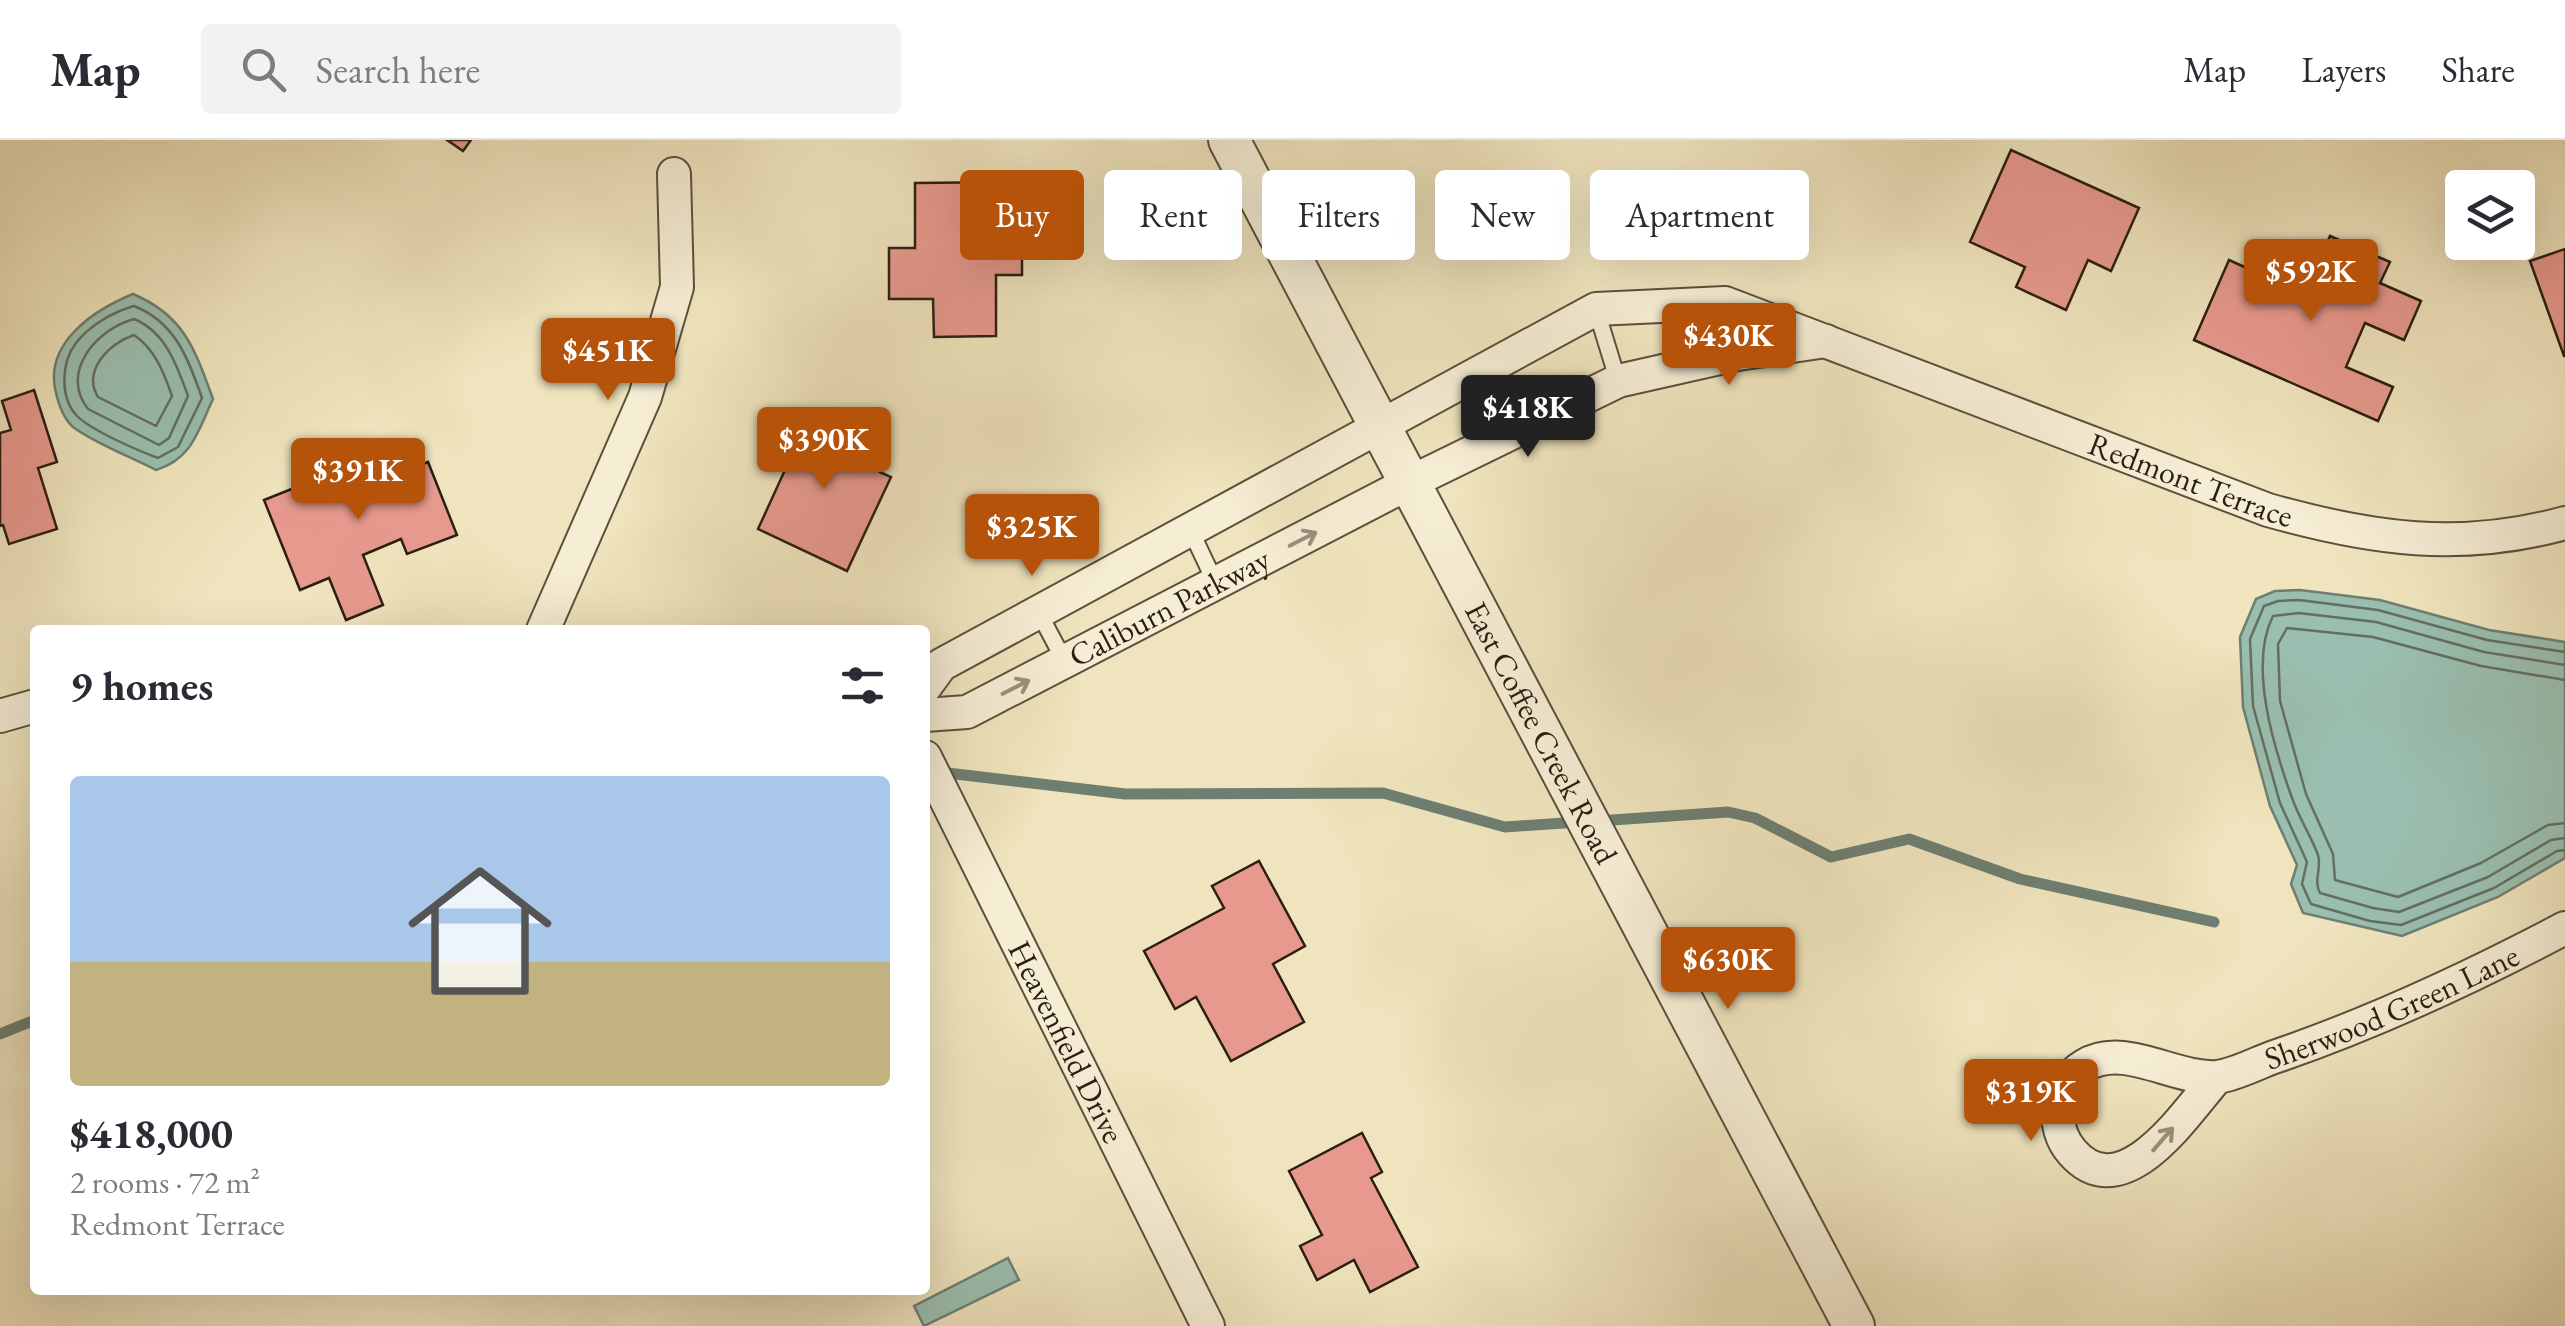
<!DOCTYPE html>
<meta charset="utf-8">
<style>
:root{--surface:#fff;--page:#f2f2f3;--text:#2b2b33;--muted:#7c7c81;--line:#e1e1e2;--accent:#b45309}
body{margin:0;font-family:"EB Garamond",serif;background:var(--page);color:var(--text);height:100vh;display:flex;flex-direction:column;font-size:38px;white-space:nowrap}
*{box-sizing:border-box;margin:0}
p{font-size:32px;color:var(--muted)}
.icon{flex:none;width:55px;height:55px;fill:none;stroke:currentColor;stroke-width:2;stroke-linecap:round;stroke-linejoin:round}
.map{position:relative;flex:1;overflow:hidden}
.sheet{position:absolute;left:30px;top:485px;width:900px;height:670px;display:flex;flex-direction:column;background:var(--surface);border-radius:10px;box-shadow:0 10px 40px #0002}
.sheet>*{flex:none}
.hud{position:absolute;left:960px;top:30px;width:950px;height:90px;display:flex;gap:20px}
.buttons{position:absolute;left:2445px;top:30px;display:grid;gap:20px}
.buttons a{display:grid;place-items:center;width:90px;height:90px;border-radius:10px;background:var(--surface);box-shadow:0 10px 40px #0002;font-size:50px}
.price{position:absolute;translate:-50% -85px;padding:0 22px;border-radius:10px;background:var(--accent);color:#fff;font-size:32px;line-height:65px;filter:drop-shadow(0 2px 5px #0008)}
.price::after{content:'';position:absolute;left:50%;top:60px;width:30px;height:22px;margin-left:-15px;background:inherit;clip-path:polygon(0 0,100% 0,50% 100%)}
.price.selected{background:#222;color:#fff}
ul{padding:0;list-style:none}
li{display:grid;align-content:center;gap:20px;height:530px;padding:0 40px}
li+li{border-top:2px solid var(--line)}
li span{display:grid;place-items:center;height:310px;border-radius:10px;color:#555}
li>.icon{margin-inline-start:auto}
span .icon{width:180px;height:180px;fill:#fffc;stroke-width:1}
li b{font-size:42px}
h2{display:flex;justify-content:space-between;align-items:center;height:120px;padding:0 40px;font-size:42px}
.chip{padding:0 35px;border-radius:10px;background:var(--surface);box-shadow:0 10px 40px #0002;font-size:35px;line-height:90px}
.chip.selected{background:var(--accent);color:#fff}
header{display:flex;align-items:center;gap:60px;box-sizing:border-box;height:140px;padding:0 50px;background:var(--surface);border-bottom:2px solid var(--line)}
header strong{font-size:48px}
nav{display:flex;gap:55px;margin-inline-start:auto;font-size:35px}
.search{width:700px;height:90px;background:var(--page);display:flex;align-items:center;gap:25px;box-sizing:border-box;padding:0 35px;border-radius:10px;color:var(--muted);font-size:38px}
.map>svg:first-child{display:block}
.water{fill:#9abfb0;stroke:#6e7f71;stroke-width:2.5}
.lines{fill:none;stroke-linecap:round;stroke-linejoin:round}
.shore{stroke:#626f61;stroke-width:2.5}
.stream{stroke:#6e7f71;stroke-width:11}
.building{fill:#e7998d;stroke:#2b1f12;stroke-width:2.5}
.service-casing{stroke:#5c503d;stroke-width:19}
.minor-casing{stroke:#5c503d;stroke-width:36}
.tertiary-casing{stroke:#5c503d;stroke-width:44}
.service{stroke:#f5edd4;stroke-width:15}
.minor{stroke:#f5edd4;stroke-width:32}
.tertiary{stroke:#f5edd4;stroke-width:40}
.oneway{stroke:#9a907d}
.labels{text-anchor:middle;stroke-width:9;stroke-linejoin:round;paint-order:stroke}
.street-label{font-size:32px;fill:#2b1f12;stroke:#f5edd4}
</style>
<header>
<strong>Map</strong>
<div class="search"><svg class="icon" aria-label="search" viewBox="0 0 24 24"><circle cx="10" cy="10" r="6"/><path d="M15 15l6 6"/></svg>Search here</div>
<nav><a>Map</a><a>Layers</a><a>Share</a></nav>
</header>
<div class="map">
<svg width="2565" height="1186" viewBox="0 0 2565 1186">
<rect width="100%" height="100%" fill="#efe4bd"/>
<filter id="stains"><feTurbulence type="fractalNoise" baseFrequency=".002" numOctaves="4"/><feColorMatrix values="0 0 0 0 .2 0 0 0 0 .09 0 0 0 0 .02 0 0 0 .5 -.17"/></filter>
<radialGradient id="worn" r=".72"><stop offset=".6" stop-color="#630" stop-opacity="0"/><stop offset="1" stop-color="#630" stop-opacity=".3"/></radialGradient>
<path class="water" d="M133 154C185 176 195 210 213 259 198 291 192 319 156 330 131 317 94 303 73 287 63 278 59 266 56 253 43 203 94 170 133 154Z
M2300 450 2380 460 2489 490 2565 502V718L2498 757 2402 796 2303 773 2291 744 2297 725 2270 666 2243 567 2240 497 2256 459 2275 451Z
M1008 1118 1019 1140 924 1186 914 1166Z"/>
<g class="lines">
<path class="shore" d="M134 166C175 182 188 218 202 258L178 307 158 318C139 311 90 290 76 275 60 257 61 222 76 203 90 185 113 172 134 166Z
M134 179C166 192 177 226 188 256L169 298 159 305 88 269C59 232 97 189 134 179Z
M134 195C155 209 164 233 172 256L156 286 98 257C82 231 109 203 134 195Z
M2565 512 2487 500 2378 470 2299 460 2278 461 2264 466 2250 499 2253 566 2280 663 2307 722 2302 744 2311 764 2370 781 2401 785 2494 748 2557 711 2565 710
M2565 525 2484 512 2376 482 2299 473 2273 476C2248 525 2274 608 2292 658 2299 678 2311 696 2318 715 2322 729 2313 740 2320 753L2373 768 2399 772 2488 737 2551 700 2565 698
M2565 540 2481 526 2373 497 2287 488 2278 504 2280 561 2306 654 2333 714 2335 740 2398 757 2481 723 2548 685 2565 683"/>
<path class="stream" d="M939 632 1125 654 1383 653 1505 687 1579 682
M1598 681 1728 672 1755 678 1831 717 1909 699 2020 739 2214 782
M0 894 35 880"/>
</g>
<path class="building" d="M447 0H471L463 11Z
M2011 10 2139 68 2111 131 2088 120 2066 170 2016 147 2025 127 1970 102Z
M1010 42 1011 100H1022V135H996V196L934 197 933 159H889V108H915V43Z
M2330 96 2390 122 2380 143 2421 161 2404 200 2365 183 2346 227 2393 247 2378 281 2194 200 2229 120 2305 154Z
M2565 109V216H2564L2530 121Z
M34 250 57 322 38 328 57 389 9 404 3 385 0 386V293L11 290 2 261Z
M779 279 835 305 842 289 889 311 880 332 891 337 847 431 758 389 785 330 760 319Z
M402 305 411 329 428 322 457 395 407 414 401 399 363 415 383 465 346 480 329 438 300 450 264 360Z
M1259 721 1305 806 1273 824 1304 882 1231 921 1196 857 1175 869 1144 811 1224 768 1212 746Z
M1362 993 1382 1032 1371 1038 1418 1127 1370 1152 1354 1120 1317 1140 1300 1106 1322 1095 1289 1031Z"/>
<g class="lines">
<g class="service-casing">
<path id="service" d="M1596 169 1618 241
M1190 389 1216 444
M1038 471 1065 522"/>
</g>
<g class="minor-casing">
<g id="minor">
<path d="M543 490 645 257 677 147 674 34"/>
<path id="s1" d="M925 547 941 525 1596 169 1725 163 2268 370C2371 399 2460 412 2565 383"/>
<path id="s2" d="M925 575 967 572 1409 343 1618 241 1738 214 1826 201"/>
<path d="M0 576 35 566"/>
<path id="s3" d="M925 617 1208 1186"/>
<path id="s4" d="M2217 937C2187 971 2123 1071 2072 1012 2050 987 2054 944 2084 926 2124 901 2174 940 2217 937 2235 935 2257 923 2274 917 2374 883 2472 837 2565 788"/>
</g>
</g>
<g class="tertiary-casing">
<g id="tertiary">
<path id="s5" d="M1229 0 1854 1186"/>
</g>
</g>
<use href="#service" class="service"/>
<use href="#minor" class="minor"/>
<use href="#tertiary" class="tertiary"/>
</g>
<defs><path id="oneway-shaft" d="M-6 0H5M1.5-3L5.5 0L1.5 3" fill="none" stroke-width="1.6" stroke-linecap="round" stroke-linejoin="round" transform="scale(2.5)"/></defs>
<g class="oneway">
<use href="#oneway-shaft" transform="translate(1303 399) rotate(-27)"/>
<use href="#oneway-shaft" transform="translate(1016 547) rotate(-27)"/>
<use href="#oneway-shaft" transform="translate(2163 999) rotate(-49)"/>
</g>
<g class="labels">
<g class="street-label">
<text dy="11" stroke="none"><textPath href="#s1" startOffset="1400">Redmont Terrace</textPath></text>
<text dy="11" stroke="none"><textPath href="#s2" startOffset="270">Caliburn Parkway</textPath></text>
<text dy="11" stroke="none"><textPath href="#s5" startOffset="670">East Coffee Creek Road</textPath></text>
<text dy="11" stroke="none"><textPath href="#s4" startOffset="612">Sherwood Green Lane</textPath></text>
<text dy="11" stroke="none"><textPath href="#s3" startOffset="318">Heavenfield Drive</textPath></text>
</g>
</g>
<rect width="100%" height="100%" filter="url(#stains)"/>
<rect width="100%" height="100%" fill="url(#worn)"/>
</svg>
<div class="buttons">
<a><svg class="icon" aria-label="layers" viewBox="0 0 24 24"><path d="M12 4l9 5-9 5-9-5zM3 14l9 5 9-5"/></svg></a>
</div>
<b class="price" style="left:2311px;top:184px">$592K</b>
<b class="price" style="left:1729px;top:248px">$430K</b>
<b class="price" style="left:608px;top:263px">$451K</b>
<b class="price selected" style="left:1528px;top:320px">$418K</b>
<b class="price" style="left:824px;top:352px">$390K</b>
<b class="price" style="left:358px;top:383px">$391K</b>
<b class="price" style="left:1032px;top:439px">$325K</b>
<b class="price" style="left:1728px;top:872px">$630K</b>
<b class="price" style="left:2031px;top:1004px">$319K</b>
<div class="hud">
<a class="chip selected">Buy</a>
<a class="chip">Rent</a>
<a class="chip">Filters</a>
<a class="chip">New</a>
<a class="chip">Apartment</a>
</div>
<section class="sheet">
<h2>9 homes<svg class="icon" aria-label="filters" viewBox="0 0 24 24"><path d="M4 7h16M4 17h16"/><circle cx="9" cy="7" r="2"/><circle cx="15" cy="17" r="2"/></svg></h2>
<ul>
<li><span style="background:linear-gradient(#a9c7e8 60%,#c2b280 0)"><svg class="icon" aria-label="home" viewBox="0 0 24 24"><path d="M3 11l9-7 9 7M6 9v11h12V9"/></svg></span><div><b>$418,000</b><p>2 rooms · 72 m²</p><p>Redmont Terrace</p></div></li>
</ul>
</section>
</div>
